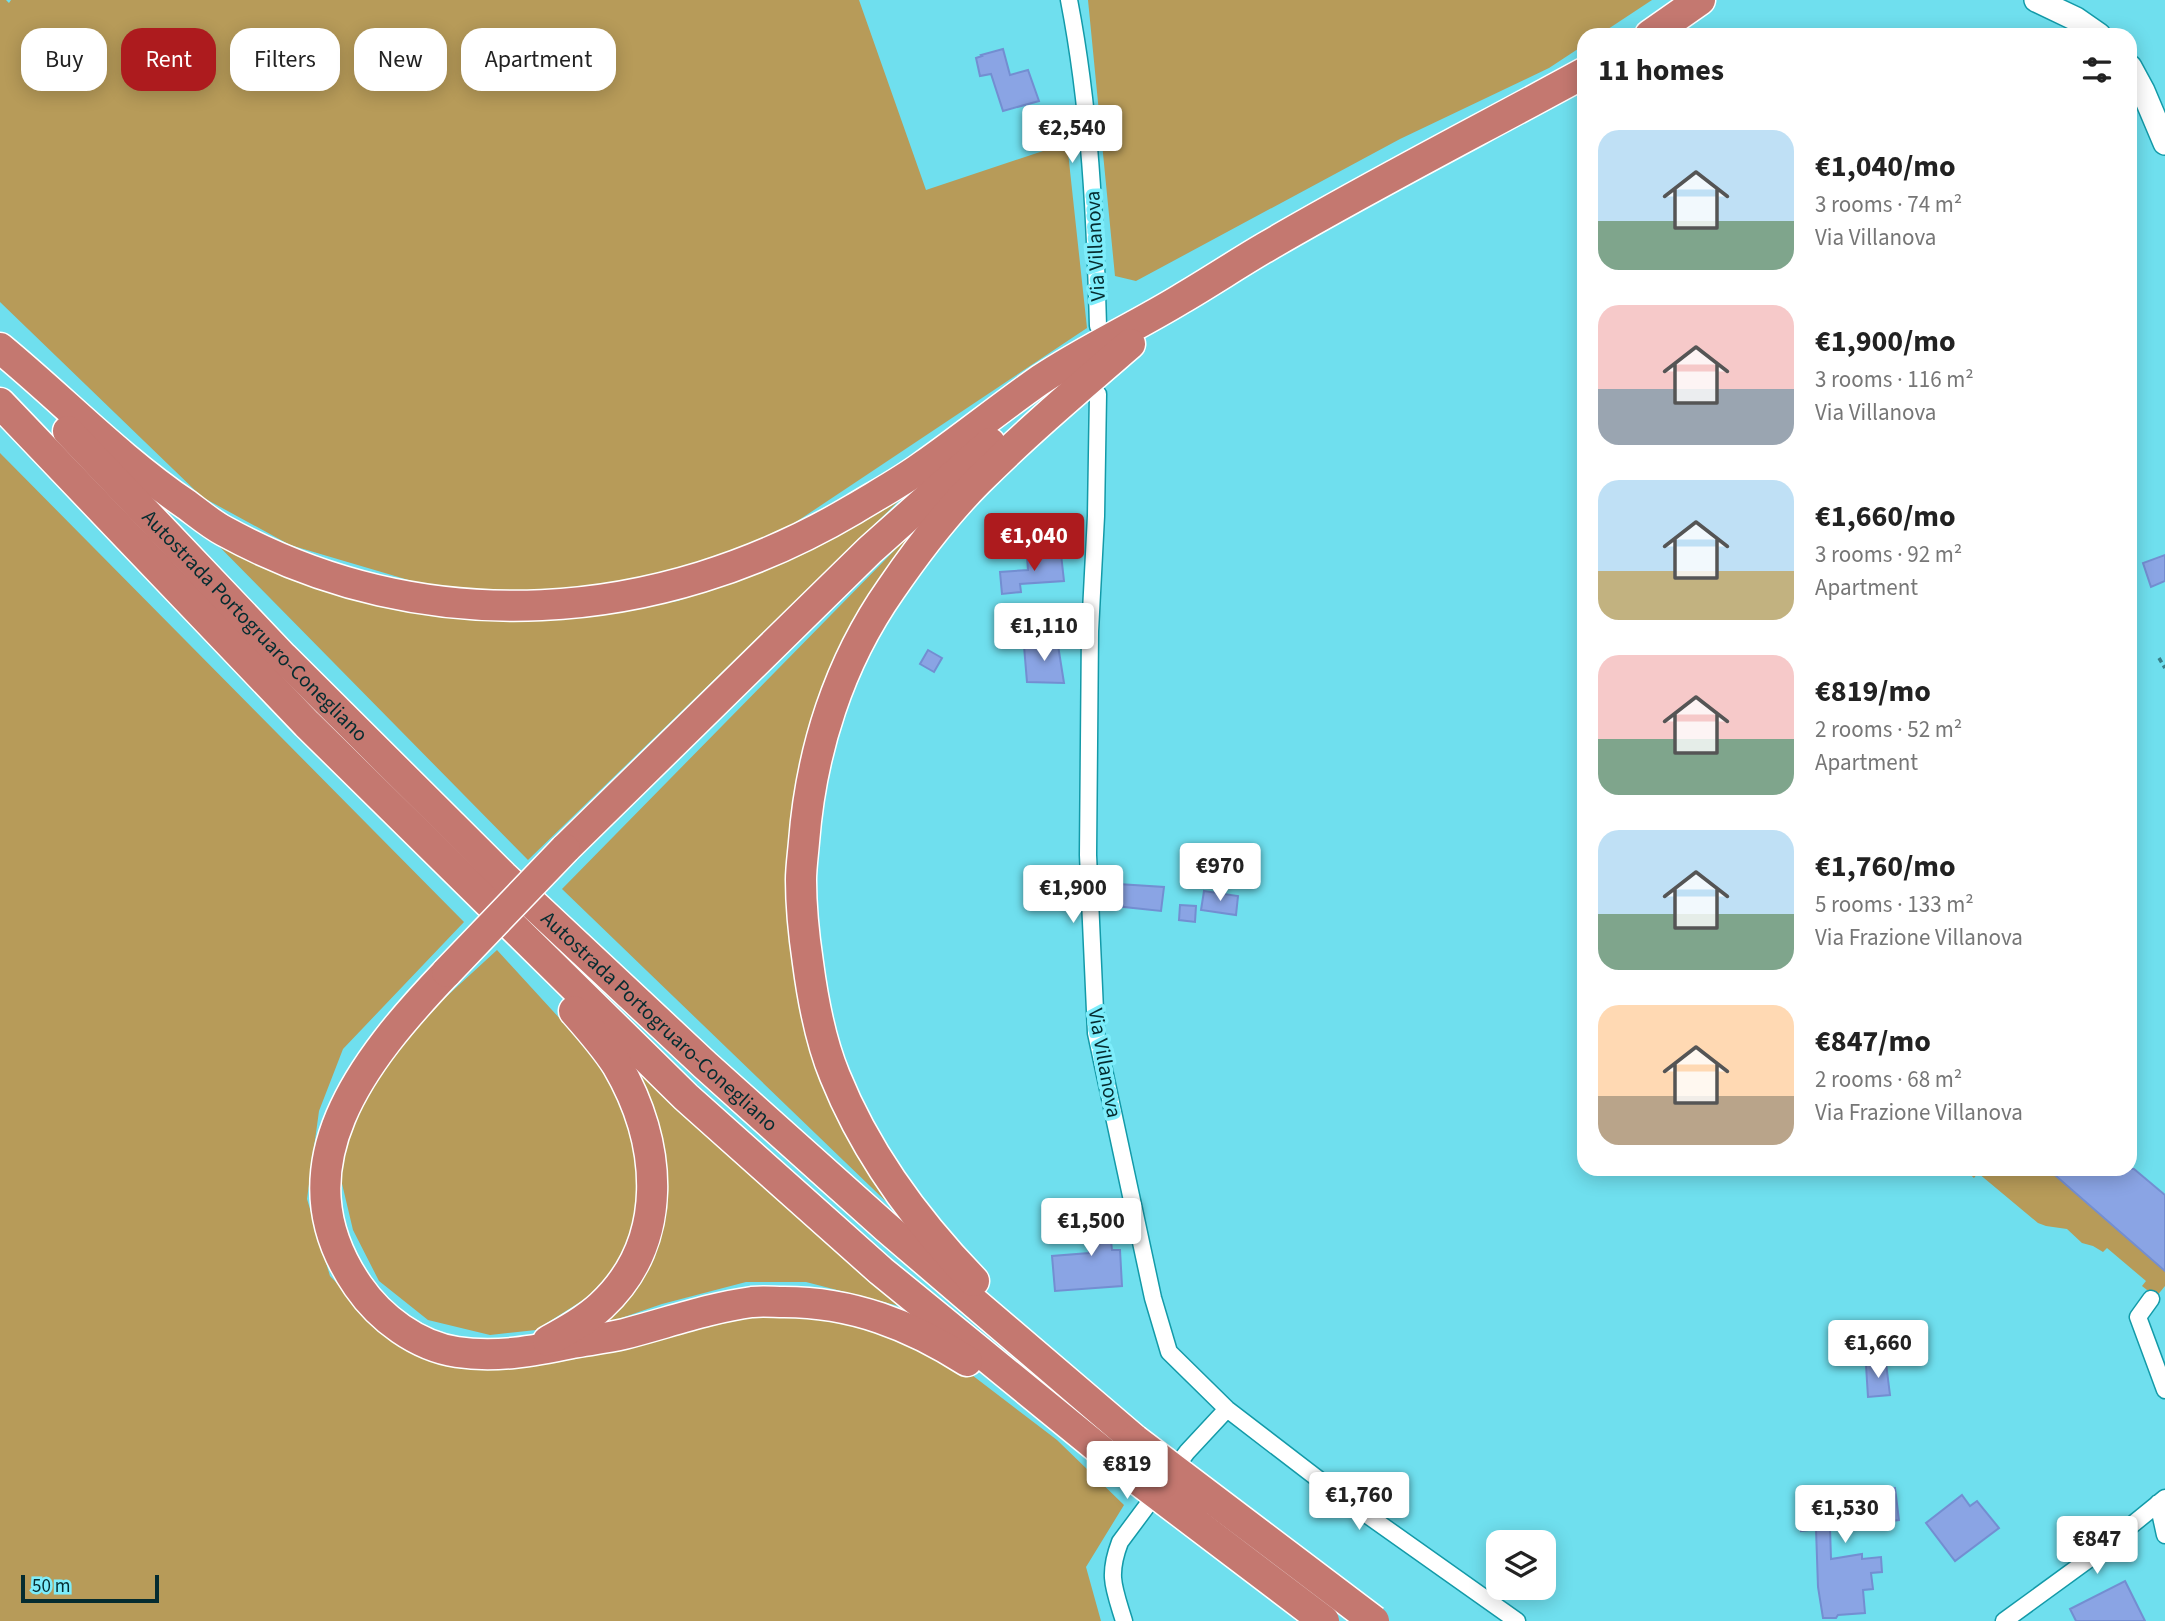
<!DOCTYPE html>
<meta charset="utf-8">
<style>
:root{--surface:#fff;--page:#f6f6f6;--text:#222;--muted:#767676;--accent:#ad1b1e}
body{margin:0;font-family:"Source Sans 3",sans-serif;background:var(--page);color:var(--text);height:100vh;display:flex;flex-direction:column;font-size:26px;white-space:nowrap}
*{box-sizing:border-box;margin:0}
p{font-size:23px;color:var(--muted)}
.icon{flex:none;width:38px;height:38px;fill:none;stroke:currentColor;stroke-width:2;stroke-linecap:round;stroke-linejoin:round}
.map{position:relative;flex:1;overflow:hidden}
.drawer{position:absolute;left:1577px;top:28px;width:560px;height:1148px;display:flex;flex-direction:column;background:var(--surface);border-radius:21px;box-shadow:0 4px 18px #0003}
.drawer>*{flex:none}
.guide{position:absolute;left:21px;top:28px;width:665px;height:63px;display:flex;gap:14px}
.buttons{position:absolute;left:1486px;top:1530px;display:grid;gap:14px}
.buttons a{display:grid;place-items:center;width:70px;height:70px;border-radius:14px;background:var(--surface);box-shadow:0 4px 18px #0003;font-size:35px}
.scale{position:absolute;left:21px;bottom:18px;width:138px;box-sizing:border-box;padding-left:7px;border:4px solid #052c30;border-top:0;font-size:19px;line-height:24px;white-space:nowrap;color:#052c30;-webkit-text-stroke:5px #7dedfb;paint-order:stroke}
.price{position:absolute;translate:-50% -60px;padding:0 16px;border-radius:7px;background:#fff;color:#222;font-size:23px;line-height:46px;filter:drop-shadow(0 2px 4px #0008)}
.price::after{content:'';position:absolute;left:50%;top:42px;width:21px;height:16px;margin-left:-10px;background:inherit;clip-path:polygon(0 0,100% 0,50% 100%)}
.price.on{background:var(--accent);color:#fff}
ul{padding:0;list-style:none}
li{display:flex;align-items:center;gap:21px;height:175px;padding:0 21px}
li span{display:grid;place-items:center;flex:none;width:196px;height:140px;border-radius:21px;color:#555}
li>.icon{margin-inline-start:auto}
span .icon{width:84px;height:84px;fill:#fffc;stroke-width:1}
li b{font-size:30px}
h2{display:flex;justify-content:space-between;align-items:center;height:84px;padding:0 21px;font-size:30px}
.pill{padding:0 24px;border-radius:21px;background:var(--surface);box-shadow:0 4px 18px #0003;font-size:24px;line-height:63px}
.pill.on{background:var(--accent);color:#fff}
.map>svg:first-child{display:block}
.green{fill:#b79b59}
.building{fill:#8aa4e4;stroke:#738ed1;stroke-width:2}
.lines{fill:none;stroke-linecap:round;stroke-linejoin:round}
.street-casing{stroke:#139aa8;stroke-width:19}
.secondary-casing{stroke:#139aa8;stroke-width:26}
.highway-casing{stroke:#fff;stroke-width:33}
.path{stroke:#367f88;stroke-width:3.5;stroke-dasharray:5 3.5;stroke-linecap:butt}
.street{stroke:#fff;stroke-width:16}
.secondary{stroke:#fff;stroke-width:23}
.highway{stroke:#c47870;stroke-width:30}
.highway-bridge-casing{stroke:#fff;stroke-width:33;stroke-linecap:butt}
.highway-bridge{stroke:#c47870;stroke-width:30}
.labels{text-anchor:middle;stroke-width:7;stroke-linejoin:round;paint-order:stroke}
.street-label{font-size:21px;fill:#052c30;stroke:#7dedfb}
</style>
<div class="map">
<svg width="2165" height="1621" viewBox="0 0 2165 1621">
<rect width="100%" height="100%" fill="#6fdfee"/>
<path class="green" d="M0 0H6L9 3 11 0H859L926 190 1067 143 1087 328 784 530 670 574 551 596 422 584 290 545 202 497 0 302Z
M1088 0H1652L1599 35H1584V45L1549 68 1400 139 1136 281 1115 276Z
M0 453 464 922 343 1049 319 1111 307 1199 330 1276 398 1346 461 1369 550 1360 741 1313 873 1321 968 1372 1057 1440 1124 1505 1086 1567 1101 1621H0Z
M908 492 528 860 199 526 342 595 453 617H561L678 601 788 557Z
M935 509 829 686 796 942 899 1214 562 889Z
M497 950 606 1069 641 1158 638 1222 607 1285 536 1330 490 1335 428 1320 379 1281 353 1230 339 1171 360 1106 410 1030Z
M628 1062 899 1306 806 1282H746L662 1304 601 1325 651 1264 665 1196Z
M2130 1166 2165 1195V1286L2156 1297 2142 1286 2146 1281 2107 1248 2103 1252 2093 1246 2082 1243 2067 1229 2046 1226 2038 1223 1978 1173 1974 1178 1964 1169H2130Z"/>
<path class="building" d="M1003 49 1010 75 1028 70 1039 101 1003 111 991 74 980 76 976 58 982 56 981 55Z
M1061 554 1064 581 1020 584 1021 592 1002 594 1000 572 1028 570 1027 557Z
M2165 555V581L2151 587 2143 563Z
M1057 639 1064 683 1027 682 1024 646Z
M928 650 942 658 934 672 920 664Z
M1118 884 1164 887 1161 911 1115 906Z
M1204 891 1238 896 1236 915 1201 910Z
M1180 905 1196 906 1195 922 1179 920Z
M2048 1169H2134L2165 1195V1271Z
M1107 1205 1112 1250H1120L1122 1286 1055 1291 1052 1256 1089 1253 1086 1207Z
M1886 1363 1890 1395 1868 1397 1866 1365Z
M1895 1488 1899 1520 1830 1528 1831 1559 1862 1554V1559L1881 1557 1882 1572 1871 1573 1873 1589 1863 1590 1865 1613 1838 1615 1836 1618H1823L1818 1587 1816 1529 1801 1531 1798 1498Z
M1962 1495 1970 1506 1977 1501 1999 1528 1955 1561 1926 1523Z
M2125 1581 2145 1621H2076L2070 1609Z"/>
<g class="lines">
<g class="street-casing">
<path id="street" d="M1069 0C1090 108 1095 217 1098 326
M1098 394 1096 516 1090 631 1088 855 1096 1033 1153 1298 1169 1352 1227 1409 1339 1495 1517 1621
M2151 1299 2138 1317 2165 1390
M2158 1503 2165 1535
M1124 1621C1114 1588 1107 1576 1120 1542L1187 1452 1227 1409
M2004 1621 2096 1554 2165 1498"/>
</g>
<g class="secondary-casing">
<path id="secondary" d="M2036 0 2076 19 2099 35
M2130 67 2143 91 2165 143"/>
</g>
<g class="highway-casing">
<g id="highway">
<path d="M1650 35 1700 0"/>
<path d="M0 348C63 400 119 459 187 505 199 514 211 524 224 531 427 642 658 625 854 509 877 495 901 482 923 466 963 438 1000 408 1040 380 1085 350 1135 327 1181 299 1210 282 1237 264 1266 247 1370 186 1478 131 1584 73"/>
<path d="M0 403 307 724 686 1097 881 1271 1125 1470"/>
<path id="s1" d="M68 431 283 657 503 876 705 1065 887 1228 1135 1440"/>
<path d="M565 849 870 550 990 443"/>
<path d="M447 972C364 1059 276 1167 358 1286 380 1318 417 1346 457 1352 496 1358 534 1351 572 1343 589 1340 607 1338 624 1334 667 1323 708 1308 752 1302 763 1301 774 1302 784 1302 852 1302 911 1325 967 1361"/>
<path d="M974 1281C916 1221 866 1153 835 1076 820 1040 813 1001 808 963 804 936 801 908 801 880 801 868 803 854 804 842 811 751 839 663 891 589 917 551 946 513 978 481 1026 433 1079 388 1130 344"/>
<path d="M548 1341C566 1331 586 1320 601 1306 671 1241 662 1142 617 1065 605 1046 589 1028 574 1011"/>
</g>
</g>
<path class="path" d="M2159 658 2165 668"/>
<use href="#street" class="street"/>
<use href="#secondary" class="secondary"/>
<use href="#highway" class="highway"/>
<g class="highway-bridge-casing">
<path id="highway-bridge" d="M447 972 565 849
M1135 1440 1374 1621
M1125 1470 1324 1621"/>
</g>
<use href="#highway-bridge" class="highway-bridge"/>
</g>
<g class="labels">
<g class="street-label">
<text transform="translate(1095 246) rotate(-93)" y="7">Via Villanova</text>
<text dy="7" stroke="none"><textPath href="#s1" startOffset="270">Autostrada Portogruaro-Conegliano</textPath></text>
<text dy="7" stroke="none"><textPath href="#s1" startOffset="836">Autostrada Portogruaro-Conegliano</textPath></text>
<text transform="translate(1105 1063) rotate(80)" y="7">Via Villanova</text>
</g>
</g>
</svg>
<div class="buttons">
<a><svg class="icon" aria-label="layers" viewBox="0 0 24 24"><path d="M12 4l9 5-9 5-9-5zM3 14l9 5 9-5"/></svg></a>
</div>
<div class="scale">50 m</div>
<b class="price" style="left:1072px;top:165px">€2,540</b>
<b class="price on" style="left:1034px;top:573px">€1,040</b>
<b class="price" style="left:1044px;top:663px">€1,110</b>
<b class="price" style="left:1220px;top:903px">€970</b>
<b class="price" style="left:1073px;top:925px">€1,900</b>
<b class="price" style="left:1091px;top:1258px">€1,500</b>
<b class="price" style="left:1878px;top:1380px">€1,660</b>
<b class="price" style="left:1127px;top:1501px">€819</b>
<b class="price" style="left:1359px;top:1532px">€1,760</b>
<b class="price" style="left:1845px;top:1545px">€1,530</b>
<b class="price" style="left:2097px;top:1576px">€847</b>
<div class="guide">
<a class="pill">Buy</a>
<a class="pill on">Rent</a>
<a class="pill">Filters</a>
<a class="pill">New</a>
<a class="pill">Apartment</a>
</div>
<section class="drawer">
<h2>11 homes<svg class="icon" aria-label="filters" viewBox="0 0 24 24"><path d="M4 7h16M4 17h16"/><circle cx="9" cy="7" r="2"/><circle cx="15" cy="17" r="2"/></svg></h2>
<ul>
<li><span style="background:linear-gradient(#bfe0f5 65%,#7fa58c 0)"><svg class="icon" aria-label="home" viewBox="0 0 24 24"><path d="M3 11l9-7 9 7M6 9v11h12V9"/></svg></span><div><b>€1,040/mo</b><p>3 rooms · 74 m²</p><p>Via Villanova</p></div></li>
<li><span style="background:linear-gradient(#f6c9c9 60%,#9aa5b1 0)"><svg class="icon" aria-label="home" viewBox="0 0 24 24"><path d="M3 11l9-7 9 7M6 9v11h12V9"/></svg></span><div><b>€1,900/mo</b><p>3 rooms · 116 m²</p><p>Via Villanova</p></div></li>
<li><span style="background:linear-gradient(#bfe0f5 65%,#c2b280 0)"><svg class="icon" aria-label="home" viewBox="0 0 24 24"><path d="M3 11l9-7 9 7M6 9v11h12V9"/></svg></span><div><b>€1,660/mo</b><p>3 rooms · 92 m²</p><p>Apartment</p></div></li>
<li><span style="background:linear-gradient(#f6c9c9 60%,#7fa58c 0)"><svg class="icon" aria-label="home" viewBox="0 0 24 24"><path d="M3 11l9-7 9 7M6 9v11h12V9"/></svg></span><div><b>€819/mo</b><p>2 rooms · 52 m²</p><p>Apartment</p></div></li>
<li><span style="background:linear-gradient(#bfe0f5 60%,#7fa58c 0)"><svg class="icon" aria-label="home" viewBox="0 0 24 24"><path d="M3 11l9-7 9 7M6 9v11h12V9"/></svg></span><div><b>€1,760/mo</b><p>5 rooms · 133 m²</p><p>Via Frazione Villanova</p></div></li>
<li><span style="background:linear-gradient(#ffd9b3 65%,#b9a48a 0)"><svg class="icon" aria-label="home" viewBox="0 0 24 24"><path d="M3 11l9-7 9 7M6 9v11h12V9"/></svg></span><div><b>€847/mo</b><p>2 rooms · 68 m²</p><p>Via Frazione Villanova</p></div></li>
</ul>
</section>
</div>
